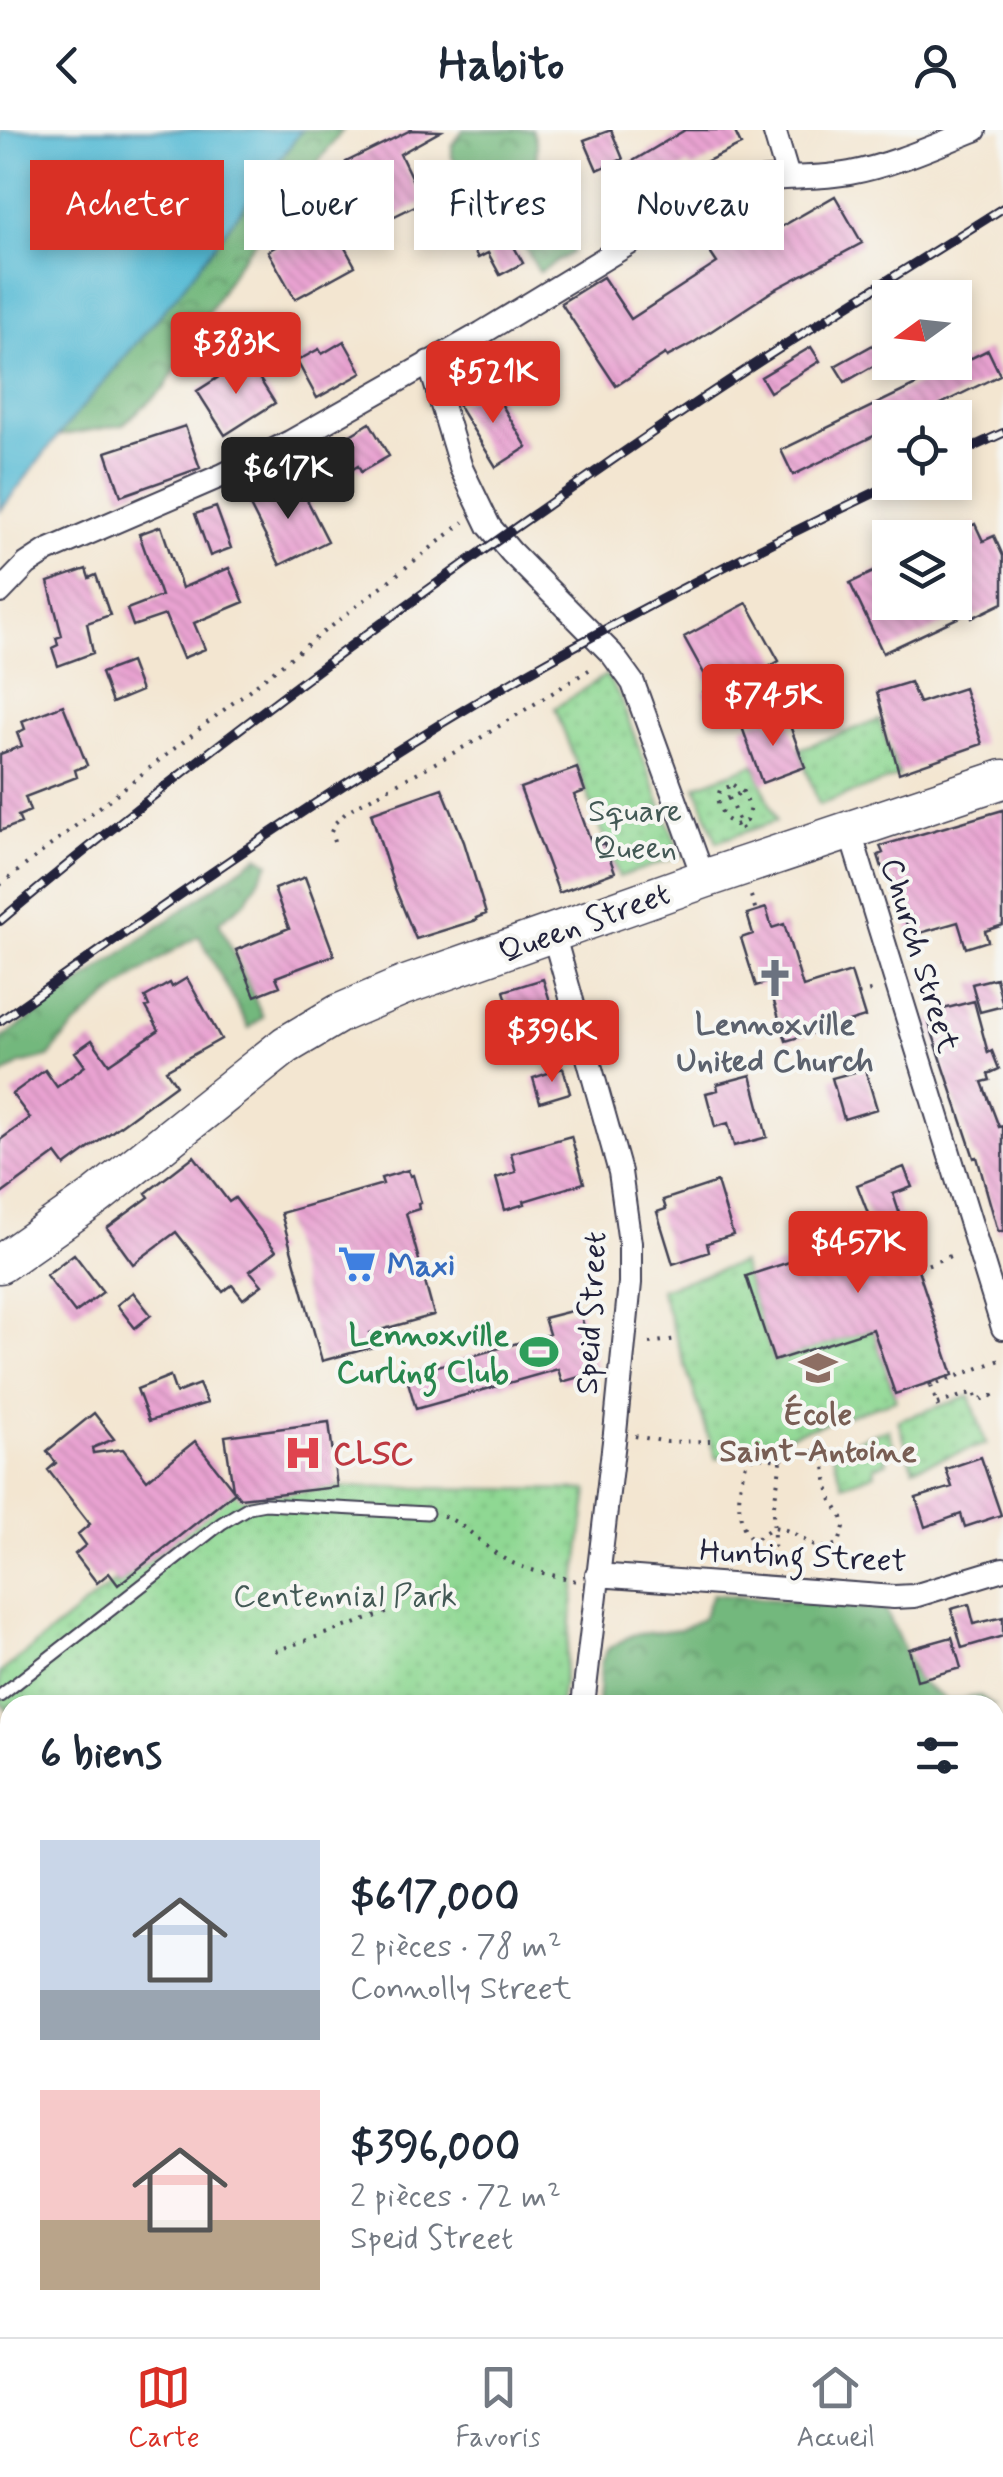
<!DOCTYPE html>
<html lang="fr">
<meta charset="utf-8">
<style>
:root{--surface:#fff;--page:#f6f6f7;--text:#1f2937;--muted:#747a83;--line:#e0e1e3;--accent:#d93025}
body{margin:0;font-family:Mynerve,sans-serif;background:var(--page);color:var(--text);height:100vh;display:flex;flex-direction:column;font-size:38px;white-space:nowrap}
*{box-sizing:border-box;margin:0}
p{font-size:32px;color:var(--muted)}
.icon{flex:none;width:55px;height:55px;fill:none;stroke:currentColor;stroke-width:2;stroke-linecap:round;stroke-linejoin:round}
.map{position:relative;flex:1;overflow:hidden}
.side{position:absolute;left:0px;top:1565px;width:1005px;height:642px;display:flex;flex-direction:column;background:var(--surface);border-radius:30px 30px 0 0;box-shadow:0 5px 15px #0003}
.side>*{flex:none}
.guide{position:absolute;left:30px;top:30px;width:945px;height:90px;display:flex;gap:20px}
.needle{width:65px;rotate:255deg}
.tools{position:absolute;left:872px;top:150px;display:grid;gap:20px}
.tools a{display:grid;place-items:center;width:100px;height:100px;border-radius:0px;background:var(--surface);box-shadow:0 5px 15px #0003;font-size:50px}
.price{position:absolute;translate:-50% -85px;padding:0 22px;border-radius:10px;background:var(--accent);color:#fff;font-size:32px;line-height:65px;filter:drop-shadow(0 2px 5px #0008)}
.price::after{content:'';position:absolute;left:50%;top:60px;width:30px;height:22px;margin-left:-15px;background:inherit;clip-path:polygon(0 0,100% 0,50% 100%)}
.price.active{background:#222;color:#fff}
ul{padding:0;list-style:none}
li{display:flex;align-items:center;gap:30px;height:250px;padding:0 40px}
li span{display:grid;place-items:center;flex:none;width:280px;height:200px;border-radius:0px;color:#555}
li>.icon{margin-inline-start:auto}
span .icon{width:120px;height:120px;fill:#fffc;stroke-width:1}
li b{font-size:42px}
h2{display:flex;justify-content:space-between;align-items:center;height:120px;padding:0 40px;font-size:42px}
.pill{padding:0 35px;border-radius:0px;background:var(--surface);box-shadow:0 5px 15px #0003;font-size:35px;line-height:90px}
.pill.active{background:var(--accent);color:#fff}
header{display:flex;justify-content:space-between;align-items:center;height:130px;padding:0 40px;background:var(--surface);font-size:45px;font-weight:800}
.dock{display:flex;justify-content:space-around;align-items:center;height:140px;border-top:2px solid var(--line);background:var(--surface);font-size:28px;color:var(--muted)}
.dock a{display:grid;justify-items:center;gap:5px}
.dock .active{color:var(--accent)}
.map>svg:first-child{display:block}
.forest{fill:url(#forest-crowns);stroke:#4a6d5c;stroke-width:2.5}
.park{fill:url(#park-dots);stroke:#587d67;stroke-width:2.5}
.water{fill:#55bad4;stroke:#3c6e88;stroke-width:2.5}
.building{fill:url(#building-back-hatch)}
.lines{fill:none;stroke-linecap:round;stroke-linejoin:round}
.lane-casing{stroke:#413f52;stroke-width:15}
.street-casing{stroke:#413f52;stroke-width:26}
.primary-casing{stroke:#413f52;stroke-width:41}
.path{stroke:#413f52;stroke-width:4;stroke-dasharray:2.5 8;stroke-linecap:butt}
.lane{stroke:#fff;stroke-width:11}
.street{stroke:#fff;stroke-width:22}
.primary{stroke:#fff;stroke-width:38}
.rail-casing{stroke:#22223b;stroke-width:10}
.rail{stroke:#f6f6f2;stroke-width:6;stroke-dasharray:19;stroke-linecap:butt}
.labels{text-anchor:middle;stroke-width:8;stroke-linejoin:round;paint-order:stroke}
.park-label{font-size:32px;fill:#435955;stroke:#f6f6f2}
.street-label{font-size:32px;fill:#22223b;stroke:#f6f6f2}
.worship-label{font-size:32px;font-weight:bold;fill:#5b616d;stroke:#f6f6f2}
.shop-label{font-size:32px;font-weight:bold;fill:#366cbe;stroke:#f6f6f2;text-anchor:start}
.leisure-label{font-size:32px;font-weight:bold;fill:#27864d;stroke:#f6f6f2;text-anchor:end}
.education-label{font-size:32px;font-weight:bold;fill:#785e54;stroke:#f6f6f2}
.health-label{font-size:32px;font-weight:bold;fill:#be3a42;stroke:#f6f6f2;text-anchor:start}
</style>
<header><svg class="icon" aria-label="back" viewBox="0 0 24 24"><path d="M15 5l-7 7 7 7"/></svg>Habito<svg class="icon" aria-label="person" viewBox="0 0 24 24"><circle cx="12" cy="8" r="4"/><path d="M4 21q1-7 8-7t8 7"/></svg></header>
<div class="map">
<svg width="1003" height="2207" viewBox="0 0 1003 2207">
<defs>
<pattern id="forest-crowns" width="20" height="18" patternUnits="userSpaceOnUse" patternTransform="scale(2.5)"><rect width="20" height="18" fill="#73b87d"/><path d="M2 6a3 3 0 1 1 6 0M12 15a3 3 0 1 1 6 0" fill="none" stroke="#5e9568"/></pattern>
<pattern id="park-dots" width="8" height="8" patternUnits="userSpaceOnUse" patternTransform="scale(2.5)"><rect width="8" height="8" fill="#8fd893"/><path d="M2 2h.1M6 6h.1" fill="none" stroke="#7bb980" stroke-width="1.8" stroke-linecap="round"/></pattern>
<pattern id="building-back-hatch" width="6" height="6" patternUnits="userSpaceOnUse" patternTransform="scale(2.5)"><rect width="6" height="6" fill="#e9a3d1"/><path d="M-1 5l2 2M0 0l6 6M5-1l2 2" fill="none" stroke="#c88cb4"/></pattern>
</defs>
<rect width="100%" height="100%" fill="#f6f6f2"/>
<filter id="ink" filterUnits="userSpaceOnUse"><feTurbulence type="fractalNoise" baseFrequency=".01" numOctaves="2"/><feDisplacementMap in="SourceGraphic" scale="20" xChannelSelector="R" yChannelSelector="G"/><feConvolveMatrix kernelMatrix="1 2 1 2 8 2 1 2 1" color-interpolation-filters="sRGB"/></filter>
<filter id="wash" filterUnits="userSpaceOnUse"><feTurbulence type="fractalNoise" baseFrequency=".0048" numOctaves="4" result="noise"/><feDisplacementMap in="SourceGraphic" scale="40" xChannelSelector="R" yChannelSelector="G"/><feGaussianBlur stdDeviation="2.25" result="paint"/><feColorMatrix in="noise" values="0 0 0 0 0 0 0 0 0 0 0 0 0 0 0 0 0 1.4 0 .05"/><feComposite in="paint" operator="in"/></filter>
<g filter="url(#wash)">
<rect width="100%" height="100%" fill="#f3e6d1"/>
<path class="forest" d="M302 0H343L236 136 164 259 122 295 58 306 176 166Z
M463 0H532C540 19 535 22 536 40 538 68 560 98 573 122L539 142 493 58 474 49 452 28V15Z
M258 726 269 733 246 771 219 792 263 887 249 898 199 806C155 829 76 887 49 927L20 934 0 947V910Z
M712 1464 886 1480 917 1550 948 1571 980 1566 993 1575H598L601 1532 608 1519 632 1505 681 1499 703 1488Z
M995 1581 1003 1609V1675L995 1677Z
M995 1812 1003 1861V2053L995 2025Z
M309 2198H460L463 2207H321Z"/>
<path class="park" d="M606 545 619 566 681 726 619 747 555 578Z
M879 590 899 646 819 675 799 619Z
M755 634 776 691 717 712 696 656Z
M741 1133 774 1231 873 1199 896 1270 716 1329 660 1159Z
M970 1266 986 1314 913 1338 898 1290Z
M888 1299 896 1323 885 1326 887 1332 874 1337 875 1344 843 1355 831 1319Z
M337 1357 588 1360 560 1575H10V1583L0 1571V1543L115 1451 118 1455 235 1359 244 1367Z"/>
<path class="water" d="M0 0H302L176 166 58 306 0 381Z"/>
<g id="blocks">
<path class="building" d="M411 0 441 1 400 24 423 72 376 95 346 32Z
M611 0 623 29 597 40 584 10Z
M685 0H734L741 15 691 39 689 34 643 61 628 34Z
M835 66 862 113 774 160 693 213 667 227 665 224 616 256 561 173 603 147 631 189 717 133 705 115 740 92 753 113Z
M487 68 523 133 500 145 488 123 478 128 452 83 477 69 479 72Z
M328 87 355 136 295 169 268 121Z
M344 211 362 243 317 268 297 231 319 219 322 224Z
M873 215 882 231 845 252 835 236Z
M811 217 820 231 770 262 761 247Z
M988 220 1000 245 912 288H890V298L793 345 781 320Z
M247 229 275 273 225 305 197 261Z
M490 255 527 317 496 337 458 275Z
M370 293 389 326 361 342 358 336 351 340 339 320 347 315 344 309Z
M185 296 200 338 121 366 106 322Z
M297 350 328 411 280 435 249 374Z
M216 377 231 418 210 426 195 384Z
M975 394 983 411 994 406 1003 426V473L972 488 970 482 883 523 850 453 890 434V472H955V404Z
M161 396 182 458 229 438 244 472 194 493 205 519 183 528 165 485 133 496 127 479 161 466 139 404Z
M86 439 89 448 96 445 110 485 87 493 93 523 58 536 52 518 58 515 56 508 62 506 48 452Z
M747 473 779 531 769 537 776 549 714 582 703 562 712 558 684 507Z
M130 532 141 561 112 573 101 543Z
M910 552 919 573 964 558 982 614 899 643 877 562Z
M63 575 87 635 75 640 77 647 25 667 30 681 18 686 21 693 0 701V624L22 616 17 603 25 599 22 591Z
M767 588 770 595 788 590 805 637 762 653 742 597Z
M577 638 585 661 574 665 593 717 604 713 615 742 559 763 520 658Z
M442 658 464 712 486 784 476 788 477 790 416 809 394 756 371 683Z
M1003 680V795L985 801 988 811 966 818 958 792 910 806 893 748 886 750 878 725 883 723 880 716Z
M305 747 334 825 276 847 280 856 255 866 236 820 289 798 274 759Z
M766 778 772 798 784 794 803 857 851 842 865 887 786 911 768 852 756 856 741 808 753 804 747 784Z
M187 848 221 909 166 940 176 955 65 1036 56 1024 0 1065V1010L30 988 12 964 45 940 57 957 85 936 75 922 92 910 109 934 159 900 146 877 149 876 145 867 170 853 172 857Z
M996 848 1003 876 980 882 972 854Z
M543 849 554 884 515 896 504 861Z
M974 871 988 923 992 921 999 939 988 944 990 950 982 952 999 997 1003 996V1101H998L977 1027 974 1028 928 890 937 888 936 881Z
M563 938 570 963 540 972 533 948Z
M865 939 877 979 844 989 832 948Z
M751 945 767 1007 734 1016 728 993 715 997 706 963 718 960 717 954Z
M571 1006 584 1053 524 1071 525 1074 505 1080 496 1048 516 1042 511 1023Z
M194 1026 229 1072 235 1068 276 1121 250 1141 262 1155 243 1169 232 1155 223 1162 176 1102 133 1134 107 1098 149 1067 146 1063Z
M904 1037 912 1057 893 1064 953 1245 895 1264 873 1199 774 1231 746 1146 876 1104 857 1055Z
M408 1040 410 1046 413 1045 421 1073 418 1074 419 1079 406 1083 434 1185 370 1203 373 1217 322 1231 281 1083 383 1054 381 1048Z
M717 1052 733 1105 707 1113 709 1122 673 1134 657 1082 666 1079 663 1070Z
M74 1124 103 1162 75 1183 46 1145Z
M133 1162 151 1185 135 1198 117 1175Z
M579 1179 597 1242 562 1252 558 1239 416 1279 406 1245 549 1204 544 1188Z
M170 1246 176 1263 199 1254 207 1273 149 1291 137 1259Z
M94 1283 114 1309 92 1318 93 1323 123 1319 147 1350 195 1311 235 1362 118 1455 109 1443 97 1453 75 1424 86 1415 78 1404 90 1394 48 1340 56 1333 47 1321Z
M329 1292 337 1357 240 1368 233 1359 225 1306Z
M981 1327 1001 1385 965 1397 961 1384 925 1397 916 1368 952 1357 946 1339Z
M969 1474 974 1494 1003 1487V1506L962 1518 951 1479Z
M952 1507 961 1538 917 1550 909 1519Z"/>
</g>
</g>
<g filter="url(#ink)">
<use href="#blocks" fill-opacity="0" stroke="#413f52" stroke-width="2.5"/>
<g class="lines">
<g class="lane-casing">
<path id="lane" d="M0 1566 222 1393 249 1377 265 1374 427 1383"/>
</g>
<g class="street-casing">
<path id="street" d="M774 0 788 47
M429 232 461 338 489 396 511 422 612 524 633 553 704 749
M0 462 27 434 47 421 223 345 290 312 482 203 712 63C762 41 800 52 850 43 893 35 934 16 975 0
M849 699 1003 1198
M553 803 620 1042 630 1113V1153L615 1303 583 1575
M597 1445 894 1467 914 1466 1003 1439
M0 1610 10 1623
M0 2006 10 2017
M995 2151 1003 2149
M171 2198 177 2207
M478 2198 481 2207
M763 2198 765 2207
M794 2207 828 2198"/>
</g>
<g class="primary-casing">
<path id="primary" d="M0 1134 97 1066 286 915 340 883 403 856 704 749 1003 649"/>
</g>
<path class="path" d="M733 655 743 662 750 678 746 691 735 695 724 688 717 669 720 660Z
M729 668 744 704
M717 673 743 662
M334 712 331 702 335 693 349 680 477 610 592 538
M0 755 464 392
M751 766 756 781
M858 864 878 859
M918 1138 956 1124
M649 1213 677 1209
M930 1253 931 1256 1003 1229
M931 1256 938 1277
M937 1274 974 1262 977 1271 992 1266 993 1269
M635 1306 667 1312 710 1311
M814 1321 824 1331 830 1367 842 1387 844 1397 839 1413C807 1427 807 1401 773 1397L757 1408H750C734 1387 738 1354 747 1331L755 1326 777 1330Z
M443 1386C467 1395 481 1414 501 1427 524 1441 551 1444 576 1451
M775 1438 773 1381 785 1306
M275 1521 392 1481"/>
<use href="#lane" class="lane"/>
<use href="#street" class="street"/>
<use href="#primary" class="primary"/>
<g class="rail-casing">
<path id="rail" d="M955 325 1003 303
M0 791C209 614 433 453 659 298 771 221 888 151 1003 78
M0 891C122 805 244 718 370 638 538 530 716 438 897 352"/>
</g>
<use href="#rail" class="rail"/>
</g>
</g>
<defs>
<g id="church-bare" transform="scale(3)"><path d="M-1.2-6h2.4v3.5h3.3v2.4h-3.3V6h-2.4V-.1h-3.3v-2.4h3.3Z" fill="#6b7280" stroke="#f6f6f2" stroke-width="2.5" paint-order="stroke"/></g>
<g id="supermarket-bare" transform="scale(3)"><path d="M-6-5.5h2.5l.6 2H6L4.5 2H-2.5L-4.4-4H-6ZM-1.5 3.2a1.3 1.3 0 1 0 .1 0ZM3 3.2a1.3 1.3 0 1 0 .1 0Z" fill="#3f7fe0" stroke="#f6f6f2" stroke-width="2.5" paint-order="stroke"/></g>
<g id="stadium-bare" transform="scale(3)"><path d="M0-5a6.5 5 0 1 0 0 10a6.5 5 0 1 0 0-10ZM-3.5-1.8h7v3.6h-7Z" fill="#2e9e5b" stroke="#f6f6f2" stroke-width="2.5" paint-order="stroke"/></g>
<g id="school-bare" transform="scale(3)"><path d="M0-5L7-2L0 1L-7-2ZM-4 1L0 2.5L4 1V4Q0 6-4 4Z" fill="#8d6e63" stroke="#f6f6f2" stroke-width="2.5" paint-order="stroke"/></g>
<g id="hospital-bare" transform="scale(3)"><path d="M-5-5h3v3.5h4V-5h3V5h-3V1.5h-4V5h-3Z" fill="#e0444e" stroke="#f6f6f2" stroke-width="2.5" paint-order="stroke"/></g>
</defs>
<g fill-rule="evenodd">
<use href="#church-bare" x="775" y="848"/>
<use href="#supermarket-bare" x="357" y="1134"/>
<use href="#stadium-bare" x="539" y="1222"/>
<use href="#school-bare" x="818" y="1238"/>
<use href="#hospital-bare" x="303" y="1323"/>
</g>
<g class="labels">
<g class="park-label">
<text x="635" y="691">Square<tspan x="635" dy="37">Queen</tspan></text>
<text x="345" y="1476">Centennial Park</text>
</g>
<g class="street-label">
<text transform="translate(584 792) rotate(-20)" y="11">Queen Street</text>
<text transform="translate(921 825) rotate(73)" y="11">Church Street</text>
<text transform="translate(590 1183) rotate(-87)" y="11">Speid Street</text>
<text transform="translate(803 1425) rotate(3)" y="11">Hunting Street</text>
</g>
<g class="worship-label">
<text x="775" y="904">Lennoxville<tspan x="775" dy="37">United Church</tspan></text>
</g>
<g class="shop-label">
<text x="387" y="1145">Maxi</text>
</g>
<g class="leisure-label">
<text x="509" y="1215">Lennoxville<tspan x="509" dy="37">Curling Club</tspan></text>
</g>
<g class="education-label">
<text x="818" y="1294">École<tspan x="818" dy="37">Saint-Antoine</tspan></text>
</g>
<g class="health-label">
<text x="333" y="1334">CLSC</text>
</g>
</g>
</svg>
<div class="tools">
<a><svg class="needle" viewBox="-14 -14 28 28"><path d="M0-13l5 13h-10z" fill="#e53935"/><path d="M0 13l5-13h-10z" fill="#747a83"/></svg></a>
<a><svg class="icon" aria-label="locate" viewBox="0 0 24 24"><circle cx="12" cy="12" r="6"/><path d="M12 2v4M12 18v4M2 12h4M18 12h4"/></svg></a>
<a><svg class="icon" aria-label="layers" viewBox="0 0 24 24"><path d="M12 4l9 5-9 5-9-5zM3 14l9 5 9-5"/></svg></a>
</div>
<b class="price" style="left:236px;top:267px">$383K</b>
<b class="price" style="left:493px;top:296px">$521K</b>
<b class="price active" style="left:288px;top:392px">$617K</b>
<b class="price" style="left:773px;top:619px">$745K</b>
<b class="price" style="left:552px;top:955px">$396K</b>
<b class="price" style="left:858px;top:1166px">$457K</b>
<div class="guide">
<a class="pill active">Acheter</a>
<a class="pill">Louer</a>
<a class="pill">Filtres</a>
<a class="pill">Nouveau</a>
</div>
<section class="side">
<h2>6 biens<svg class="icon" aria-label="filters" viewBox="0 0 24 24"><path d="M4 7h16M4 17h16"/><circle cx="9" cy="7" r="2"/><circle cx="15" cy="17" r="2"/></svg></h2>
<ul>
<li><span style="background:linear-gradient(#c9d6e8 75%,#9aa5b1 0)"><svg class="icon" aria-label="home" viewBox="0 0 24 24"><path d="M3 11l9-7 9 7M6 9v11h12V9"/></svg></span><div><b>$617,000</b><p>2 pièces · 78 m²</p><p>Connolly Street</p></div></li>
<li><span style="background:linear-gradient(#f6c9c9 65%,#b9a48a 0)"><svg class="icon" aria-label="home" viewBox="0 0 24 24"><path d="M3 11l9-7 9 7M6 9v11h12V9"/></svg></span><div><b>$396,000</b><p>2 pièces · 72 m²</p><p>Speid Street</p></div></li>
</ul>
</section>
</div>
<nav class="dock">
<a class="active"><svg class="icon" aria-label="map" viewBox="0 0 24 24"><path d="M3 6l6-2 6 2 6-2v14l-6 2-6-2-6 2zM9 4v14M15 6v14"/></svg>Carte</a>
<a><svg class="icon" aria-label="saved" viewBox="0 0 24 24"><path d="M7 4h10v16l-5-4-5 4z"/></svg>Favoris</a>
<a><svg class="icon" aria-label="home" viewBox="0 0 24 24"><path d="M3 11l9-7 9 7M6 9v11h12V9"/></svg>Accueil</a>
</nav>
